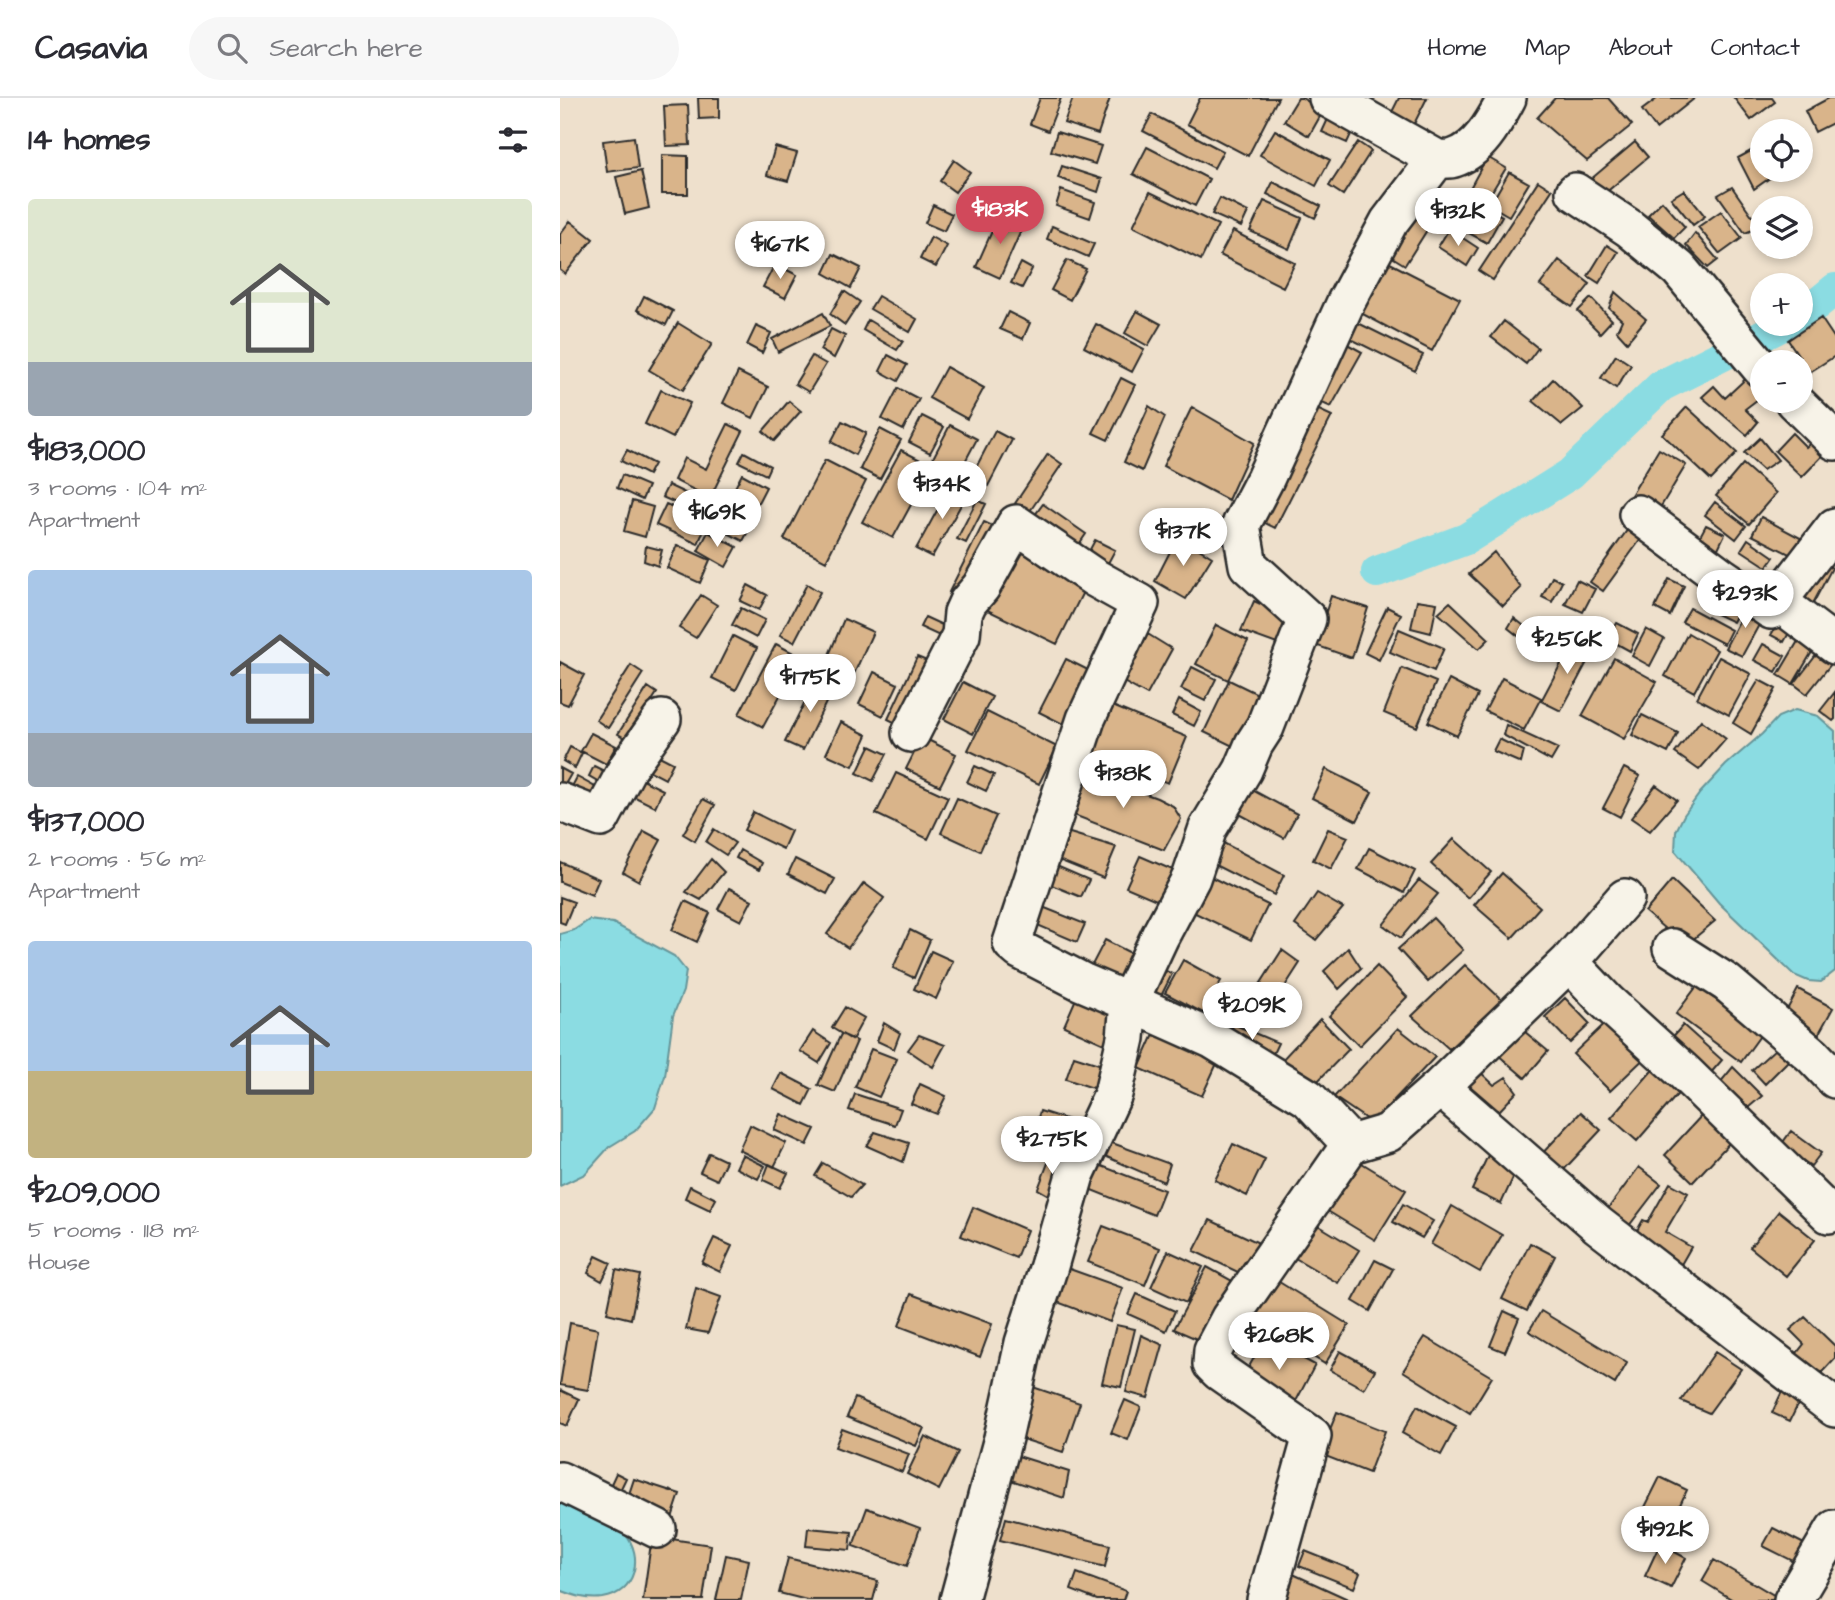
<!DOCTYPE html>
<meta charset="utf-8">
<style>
:root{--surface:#fff;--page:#f7f7f7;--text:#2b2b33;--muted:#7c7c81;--line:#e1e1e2;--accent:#d1495b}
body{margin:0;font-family:"Architects Daughter",sans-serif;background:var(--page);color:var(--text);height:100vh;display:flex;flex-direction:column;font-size:26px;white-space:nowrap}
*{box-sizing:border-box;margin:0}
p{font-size:23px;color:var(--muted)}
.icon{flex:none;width:38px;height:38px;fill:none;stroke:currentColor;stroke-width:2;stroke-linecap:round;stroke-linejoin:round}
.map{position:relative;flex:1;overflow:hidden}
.panel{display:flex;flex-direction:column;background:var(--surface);width:560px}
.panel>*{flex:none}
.buttons{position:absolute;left:1190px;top:21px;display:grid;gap:14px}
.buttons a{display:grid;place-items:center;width:63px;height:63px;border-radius:50%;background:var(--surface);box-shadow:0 4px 10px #0003;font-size:35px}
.price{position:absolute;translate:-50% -60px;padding:0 16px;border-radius:24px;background:#fff;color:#222;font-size:23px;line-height:46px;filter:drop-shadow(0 2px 4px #0008)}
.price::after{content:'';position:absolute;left:50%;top:42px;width:21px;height:16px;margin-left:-10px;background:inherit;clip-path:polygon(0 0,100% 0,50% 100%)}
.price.active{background:var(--accent);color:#fff}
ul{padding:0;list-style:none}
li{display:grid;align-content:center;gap:14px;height:371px;padding:0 28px}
li span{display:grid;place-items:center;height:217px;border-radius:7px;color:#555}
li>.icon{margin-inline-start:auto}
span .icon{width:126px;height:126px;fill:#fffc;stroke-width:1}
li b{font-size:30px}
h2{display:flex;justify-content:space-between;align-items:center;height:84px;padding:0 28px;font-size:30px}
header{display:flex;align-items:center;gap:42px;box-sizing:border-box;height:98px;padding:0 35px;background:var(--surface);border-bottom:2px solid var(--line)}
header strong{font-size:33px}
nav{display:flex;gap:38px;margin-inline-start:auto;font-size:24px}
.search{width:490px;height:63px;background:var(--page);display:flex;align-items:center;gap:18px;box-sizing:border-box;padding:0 24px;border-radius:38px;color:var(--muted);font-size:26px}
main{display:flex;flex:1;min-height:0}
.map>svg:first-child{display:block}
.water{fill:#8bdce2;stroke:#659599;stroke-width:2}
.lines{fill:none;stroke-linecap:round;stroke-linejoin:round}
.canal{stroke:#8bdce2;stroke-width:32}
.building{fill:#d9b48a;stroke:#2b2b2b;stroke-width:2}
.minor-casing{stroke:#2b2b2b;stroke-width:42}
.minor{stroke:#f7f3e8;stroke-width:37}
</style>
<header>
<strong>Casavia</strong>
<div class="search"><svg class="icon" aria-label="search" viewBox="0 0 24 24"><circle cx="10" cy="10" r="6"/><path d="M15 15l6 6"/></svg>Search here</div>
<nav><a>Home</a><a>Map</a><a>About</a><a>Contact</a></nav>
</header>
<main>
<section class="panel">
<h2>14 homes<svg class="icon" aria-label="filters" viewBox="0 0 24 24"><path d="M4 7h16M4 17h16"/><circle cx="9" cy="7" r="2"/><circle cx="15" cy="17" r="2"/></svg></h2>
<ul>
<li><span style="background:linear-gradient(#dfe7d0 75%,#9aa5b1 0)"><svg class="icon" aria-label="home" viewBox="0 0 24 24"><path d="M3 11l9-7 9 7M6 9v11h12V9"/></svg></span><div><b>$183,000</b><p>3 rooms · 104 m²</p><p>Apartment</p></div></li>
<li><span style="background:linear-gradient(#a9c7e8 75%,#9aa5b1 0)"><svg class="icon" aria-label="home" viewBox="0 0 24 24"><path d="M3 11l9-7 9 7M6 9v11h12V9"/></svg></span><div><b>$137,000</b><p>2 rooms · 56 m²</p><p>Apartment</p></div></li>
<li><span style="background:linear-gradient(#a9c7e8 60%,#c2b280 0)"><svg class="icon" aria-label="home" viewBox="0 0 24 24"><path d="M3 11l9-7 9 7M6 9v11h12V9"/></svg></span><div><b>$209,000</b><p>5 rooms · 118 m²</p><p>House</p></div></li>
</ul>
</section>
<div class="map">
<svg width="1275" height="1502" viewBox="0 0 1275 1502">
<rect width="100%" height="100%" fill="#eee0cc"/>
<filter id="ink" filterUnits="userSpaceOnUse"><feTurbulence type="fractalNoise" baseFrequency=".0143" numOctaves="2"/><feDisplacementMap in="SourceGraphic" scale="14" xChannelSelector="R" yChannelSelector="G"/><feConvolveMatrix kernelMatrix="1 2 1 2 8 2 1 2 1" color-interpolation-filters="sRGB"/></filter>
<g filter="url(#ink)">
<path class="water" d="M1235 612 1258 618 1275 633V873L1261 884 1248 883 1234 877 1159 805 1115 753 1116 733 1124 717 1140 695 1166 667 1202 636 1218 619Z
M29 822 53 825 114 858 126 873 123 893 113 918 105 978 95 1010 75 1033 49 1049 25 1076 0 1088V836L14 832Z
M0 1398 65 1436C84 1458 76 1495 43 1500 27 1502 15 1498 0 1492Z"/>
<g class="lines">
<path class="canal" d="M1241 219 1275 191
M817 474 906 441 1010 376 1101 288 1225 226"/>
</g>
<path class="building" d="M138 0H159V20L139 21Z
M480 0H501L488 33 470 26Z
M513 0H550L538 36 504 25Z
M640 0H718L688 58 627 26Z
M738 0H742L763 13 749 38 724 23Z
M839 0H867L852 30 830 18Z
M995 0H1048L1072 27 1027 63 977 20Z
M1098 0H1135L1096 31 1082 12Z
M1174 0H1212L1215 4 1191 22Z
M1269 0H1275V24L1255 34 1245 13Z
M128 7 130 47 106 48 104 8Z
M773 10 798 21 787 45 762 34Z
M592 16 663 53 654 70 583 33Z
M715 32 770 62 756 88 700 57Z
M497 34 541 48 535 66 491 53Z
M74 39 78 70 47 74 43 43Z
M798 44 811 53 783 97 769 88Z
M1075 44 1088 59 1044 96 1031 81Z
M1202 47V72H1221L1194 91 1178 60Z
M215 49 237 55 228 83 207 77Z
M587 49 649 81 635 108 573 76Z
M102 57 128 58V96H102Z
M927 59 946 70 928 100 910 90Z
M394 62 410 74 395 94 380 83Z
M502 68 542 81 538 94 498 80Z
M81 73 89 110 65 116 56 79Z
M949 74 969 85 949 118 930 107Z
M978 83 992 92 933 182 919 173Z
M713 84 761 108 755 120 707 96Z
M1172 89 1200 129 1185 135 1158 97Z
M501 92 535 104 530 120 496 108Z
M1124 92 1145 118 1133 127 1111 100Z
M590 94 658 127 641 162 573 128Z
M858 99 879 113 845 167 824 154Z
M660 100 688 114 681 129 652 116Z
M910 101 942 118 927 145 896 128Z
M704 103 742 120 729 151 690 133Z
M1102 103 1125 129 1114 140 1088 117Z
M373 107 392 116 384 133 365 125Z
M1161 113 1182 140 1160 156 1138 129Z
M440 115 464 126 440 180 416 169Z
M10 123 33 141 5 176 0 172V136Z
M492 128 534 146 528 159 487 141Z
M889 131 918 150 907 168 878 149Z
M673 133 735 165 723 189 660 157Z
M1135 135 1158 162 1148 170 1126 147Z
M371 139 387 148 376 169 360 161Z
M1047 147 1058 154 1039 185 1028 178Z
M273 156 301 170 291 190 264 175Z
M507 162 526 171 510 202 491 192Z
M999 162 1030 186 1012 209 980 187Z
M826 163 900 201 872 253 799 214Z
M461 165 472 171 462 190 451 185Z
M215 166 237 177 225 200 203 189Z
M284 193 300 204 285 227 270 216Z
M1055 194 1086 221 1067 244 1057 233 1062 222 1049 210Z
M84 198 113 213 106 227 77 212Z
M318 198 357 221 350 234 310 211Z
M1031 200 1052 222 1040 235 1018 213Z
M577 213 601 226 588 248 565 235Z
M448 214 470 225 463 241 440 231Z
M263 215 270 228 218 254 212 241Z
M1261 220 1275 241V258L1250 274 1228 242Z
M790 221 863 257 855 273 783 237Z
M308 222 343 243 337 252 303 232Z
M944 223 978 250 966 266 931 239Z
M118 225 152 246 123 292 89 272Z
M536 226 584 251 572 274 524 249Z
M196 228 211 235 202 255 187 247Z
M271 231 285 238 274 260 260 252Z
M778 241 802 254 771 309 749 299Z
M328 257 347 267 338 283 320 273Z
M1056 257 1071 267 1056 290 1041 280Z
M252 258 266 266 249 294 235 286Z
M386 269 424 290 407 321 369 300Z
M178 274 208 289 193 320 163 305Z
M1193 274 1202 281V298L1185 311 1198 324 1187 337 1142 299 1154 288 1165 300Z
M561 280 575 287 548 342 533 335Z
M993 281 1023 310 1002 327 973 303Z
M338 290 359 301 343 332 322 321Z
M101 292 130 305 113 340 85 326Z
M229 303 241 313 214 343 203 333Z
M746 306 772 318 715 430 693 419Z
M589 308 605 319 582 373 564 364Z
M632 309 694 345 668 402 603 368Z
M1127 309 1177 355 1151 382 1102 336Z
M362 318 384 329 370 355 349 344Z
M282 323 306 335 295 357 271 344Z
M168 326 183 333 150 400 114 382 124 360 146 371Z
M390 327 417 341 398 377 371 364Z
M320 331 341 342 320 381 300 371Z
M435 333 452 342 428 388 411 379Z
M1232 335 1246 349 1260 336 1272 348 1242 379 1215 353Z
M1200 340 1218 362 1203 372 1184 355Z
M1099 351 1126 367 1097 415 1070 399Z
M67 352 94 366 88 377 61 363Z
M341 352 372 368 333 440 302 424Z
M184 354 210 368 206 377 179 364Z
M488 356 502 366 468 416 454 407Z
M265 362 306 383 266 463 224 441Z
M1183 366 1216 395 1189 426 1156 398Z
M182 376 206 389 191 418 167 405Z
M62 377 88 388 82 402 57 390Z
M108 387 148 406 143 417 102 399Z
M391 387 407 396 372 459 356 451Z
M417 402 426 406 406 445 397 441Z
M72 403 93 409 85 439 64 433Z
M1155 404 1186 428 1176 441 1145 417Z
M106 406 147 425 138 446 96 427Z
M483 406 526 436 515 452 472 421Z
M164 409 193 424 183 443 154 428Z
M1201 419 1246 443 1237 460 1192 437Z
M424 424 439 431 404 502 389 494Z
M1073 424 1086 434 1043 493 1030 484Z
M1146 427 1165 436 1152 463 1132 453Z
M148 434 177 449 166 469 138 453Z
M618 438 652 459 626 501 595 483Z
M1188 441 1214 459 1207 469 1181 452Z
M535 442 555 452 547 467 527 457Z
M449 444 528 484 497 546 417 507Z
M117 447 150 462 140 485 107 470Z
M86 448 102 452 98 468 84 463Z
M934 454 961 490 943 508 909 476Z
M1256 461 1272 470 1248 515 1231 506Z
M992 479 1002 484 992 504 982 499Z
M1109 481 1124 488 1110 518 1095 510Z
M1017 482 1035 491 1023 514 1005 506Z
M247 486 260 494 234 544 220 537Z
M188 487 207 497 199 512 180 503Z
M1163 488 1186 499 1173 524 1150 513Z
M141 497 157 507 136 540 119 530Z
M771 498 808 510 792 560 755 547Z
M857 502 877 505 871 535 851 530Z
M694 503 728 519 717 546 681 533Z
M890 504 929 541 919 551 878 515Z
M1188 506 1206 514 1182 558 1165 550Z
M827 509 841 516 819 562 805 555Z
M181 510 205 522 196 540 172 527Z
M1130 510 1171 532 1164 546 1122 524Z
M1224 514 1237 520 1224 544 1211 537Z
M365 519 391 531 386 541 360 529Z
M954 520 992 550 985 559 948 530Z
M284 521 313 534 294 576 266 564Z
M1057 525 1078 536 1070 553 1048 541Z
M656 527 688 543 668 582 636 566Z
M1247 528 1262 537 1233 586 1218 577Z
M578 530 612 551 587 597 553 578Z
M839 531 884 550 874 573 830 554Z
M1086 531 1104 541 1090 568 1072 558Z
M1128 535 1157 552 1134 594 1105 578Z
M173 538 197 550 176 592 152 580Z
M1013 543 1033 553 1001 613 981 603Z
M216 546 241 559 203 629 179 616Z
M1203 546 1225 558 1216 574 1194 562Z
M1264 547 1275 561 1247 596 1234 586Z
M357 559 372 565 342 628 328 621Z
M1159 559 1191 576 1169 617 1137 600Z
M1054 560 1097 584 1064 641 1022 618Z
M506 561 536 576 509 629 479 614Z
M0 564 24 577 8 607 0 604Z
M71 567 83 575 48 630 36 622Z
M632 569 656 581 645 603 621 591Z
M842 570 876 584 857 629 824 615Z
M314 574 338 586 323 618 299 606Z
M257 579 274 588 243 652 225 644Z
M942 580 981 600 964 632 925 613Z
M669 582 708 601 683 653 644 634Z
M889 582 918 597 897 638 868 624Z
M1199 582 1216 591 1191 636 1173 625Z
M403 584 432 599 413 636 384 621Z
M88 589 97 595 67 641 58 636Z
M1275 594V621L1273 623 1260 613Z
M619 602 641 614 634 628 612 617Z
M543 604 627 639 608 685 525 652Z
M427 614 497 649 479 686 408 652Z
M1082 617 1118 635 1108 655 1072 637Z
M1141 622 1166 641 1139 672 1115 655Z
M281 624 307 637 293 668 266 656Z
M946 627 998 651 991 663 943 637Z
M31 635 56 648 46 666 21 653Z
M362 639 396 656 380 688 346 671Z
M939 641 964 653 961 665 933 653Z
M80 648 113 665 105 681 71 663Z
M310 648 327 656 313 683 297 675Z
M10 649 22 655 15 670 3 663Z
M34 668 46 674 41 685 29 678Z
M415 668 434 677 426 693 407 684Z
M0 670 11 676 3 690 0 689Z
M1064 670 1080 678 1060 719 1043 710Z
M766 671 812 694 797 723 752 700Z
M520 672 597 700 613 708 621 721 604 752 506 714Z
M336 675 388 699 368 741 316 716Z
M73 677 103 692 95 709 65 694Z
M17 679 35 689 26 705 8 696Z
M1096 687 1117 702 1090 733 1071 720Z
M685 688 737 716 724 740 672 712Z
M397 700 436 718 420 753 381 735Z
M143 701 155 707 135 743 123 736Z
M193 714 231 733 223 751 184 732Z
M154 731 175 745 166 757 146 744Z
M768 731 788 739 771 771 753 762Z
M500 732 556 749 543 780 491 759Z
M84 733 101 742 79 783 63 774Z
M654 740 724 777 714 797 643 761Z
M894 741 931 774 908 800 871 766Z
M809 750 855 773 844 795 798 771Z
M180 752 202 765 199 772 176 760Z
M580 758 622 776 608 807 566 789Z
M151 761 164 774 141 802 126 794Z
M235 761 275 781 267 796 228 776Z
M485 763 529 782 521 799 479 782Z
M0 764 39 781 32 797 0 784Z
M643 775 708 807 691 842 625 810Z
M942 775 980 809 952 840 914 807Z
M859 782 878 796 841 840 823 827Z
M1112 782 1155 823 1125 848 1085 814Z
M304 785 324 800 288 850 267 836Z
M169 790 192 802 181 823 158 811Z
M757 795 783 810 756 842 735 827Z
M0 799 14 804 5 826 0 824Z
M125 803 150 815 137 844 112 832Z
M480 808 525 826 517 844 475 826Z
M873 820 903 852 868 884 838 851Z
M350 832 370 842 354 880 333 870Z
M545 842 612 876 599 902 532 867Z
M788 850 801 870 779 891 764 873Z
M722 852 740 865 713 907 694 896Z
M371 853 393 863 376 901 354 891Z
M623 862 661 883 643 915 605 895Z
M905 867 942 902 889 951 852 918Z
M817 868 847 899 799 948 769 918Z
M1137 888 1202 935 1181 964 1116 916Z
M1238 891 1273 910 1253 946 1219 927Z
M518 896 558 914 544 946 504 928Z
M1005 900 1030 926 1010 945 985 919Z
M285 909 304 920 292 942 272 930Z
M940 913 988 953 965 980 917 939Z
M1056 915 1092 953 1050 993 1013 956Z
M760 921 789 951 754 987 720 964Z
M324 925 340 935 334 951 317 943Z
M673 926 718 945 710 962 668 945Z
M1123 927 1162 962 1143 984 1103 950Z
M838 930 875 959 812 1025 774 999Z
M596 932 659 961 642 998 579 970Z
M253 933 271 945 259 965 240 953Z
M281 936 297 943 275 994 258 987Z
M359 937 385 947 373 969 348 952Z
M1216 950 1236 955 1205 986 1192 972Z
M311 951 337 961 319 999 295 989Z
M514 958 545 968 536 991 506 981Z
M1103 960 1129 983 1077 1043 1051 1020Z
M1173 969 1202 998 1182 1015 1154 992Z
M916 970 934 987 946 979 957 994 939 1013 903 982Z
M221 975 252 991 244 1007 213 991Z
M360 986 386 998 377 1016 351 1006Z
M295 996 341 1011 335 1027 289 1012Z
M480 1013 518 1025 508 1053 471 1043Z
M1021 1014 1041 1032 998 1078 978 1060Z
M221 1016 255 1031 247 1047 214 1032Z
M1143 1016 1172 1042 1133 1084 1105 1057Z
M190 1027 226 1045 214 1069 179 1052Z
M1231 1033 1261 1055 1251 1068 1221 1047Z
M315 1034 349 1045 343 1064 307 1048Z
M544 1042 610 1066 604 1084 540 1056Z
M673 1046 705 1061 687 1098 655 1082Z
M149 1055 166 1063 157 1082 140 1074Z
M929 1055 958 1069 941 1106 912 1092Z
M182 1057 205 1068 198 1081 176 1070Z
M491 1057 505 1059 494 1100 478 1091Z
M792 1059 846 1092 815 1142 761 1109Z
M263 1065 302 1087 291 1099 255 1078Z
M534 1065 604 1092 594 1117 524 1089Z
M209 1066 228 1075 220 1090 203 1082Z
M1079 1069 1101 1086 1068 1129 1047 1112Z
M1110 1085 1128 1095 1105 1134 1131 1149 1119 1170 1071 1143 1083 1122 1088 1124Z
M130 1088 156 1101 150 1112 125 1100Z
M843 1106 873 1123 862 1140 833 1124Z
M892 1108 942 1137 920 1174 871 1146Z
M413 1109 467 1132 456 1160 401 1138Z
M1219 1113 1255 1142 1226 1178 1190 1149Z
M650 1122 701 1146 686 1178 634 1153Z
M756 1126 799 1152 778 1185 735 1160Z
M543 1128 600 1150 585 1187 528 1164Z
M154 1140 172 1148 160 1174 142 1165Z
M970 1145 995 1158 967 1213 942 1201Z
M608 1153 643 1169 626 1205 591 1189Z
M36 1158 51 1165 42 1183 28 1175Z
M815 1162 833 1171 810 1213 793 1203Z
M504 1169 563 1190 550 1224 492 1202Z
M647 1169 676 1185 639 1242 614 1231Z
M56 1172 80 1177 71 1221 47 1215Z
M711 1179 789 1227 765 1266 687 1218Z
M136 1190 161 1199 148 1235 126 1231Z
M351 1196 432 1226 420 1259 339 1228Z
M577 1196 615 1213 606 1233 568 1216Z
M944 1213 959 1220 945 1254 930 1248Z
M981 1213 1067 1265 1055 1286 969 1233Z
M1245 1219 1275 1248V1260L1252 1285 1230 1264 1244 1246 1230 1232Z
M10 1225 38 1231 28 1292 0 1287Z
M556 1227 575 1231 561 1289 542 1285Z
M581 1237 603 1247 588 1300 566 1294Z
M865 1239 932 1279 910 1315 843 1273Z
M705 1240 755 1267 733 1309 682 1281Z
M780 1253 815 1272 804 1291 770 1272Z
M1155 1254 1181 1271 1149 1315 1121 1303Z
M467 1287 520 1305 503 1354 450 1337Z
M1225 1287 1243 1296 1230 1323 1212 1315Z
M0 1292 19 1301 7 1328 0 1325Z
M295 1300 364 1330 356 1348 287 1319Z
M565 1302 581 1309 568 1342 551 1335Z
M857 1308 896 1329 881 1357 842 1335Z
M777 1314 825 1333 809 1375 760 1356Z
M282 1331 349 1356 342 1374 275 1349Z
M365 1338 398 1354 379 1392 347 1376Z
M455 1357 509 1374 504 1400 448 1381Z
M56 1375 66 1380 54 1405 44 1401Z
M1100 1379 1127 1392 1104 1441 1076 1427Z
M74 1381 120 1396 111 1423 65 1408Z
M307 1410 360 1430 347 1468 293 1448Z
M446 1420 550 1447 545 1469 440 1442Z
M248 1430 292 1434 290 1452 246 1448Z
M1213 1430 1248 1448 1239 1466 1203 1448Z
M92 1438 151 1447 143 1502H83Z
M1100 1446 1126 1460 1111 1490 1085 1478Z
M745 1453 800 1475 794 1490 739 1468Z
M166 1457 189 1462 181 1502H156Z
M228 1460 318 1483 313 1502H247L219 1495Z
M1154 1462 1217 1499 1216 1502H1173L1142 1483Z
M517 1475 566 1493 563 1502H537L511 1492Z
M733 1476 790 1502H720Z"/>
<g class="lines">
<g class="minor-casing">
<path id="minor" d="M768 0 877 61C882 61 889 62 894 60 920 52 935 22 947 0
M1015 94 1069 130 1119 171 1202 271
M1234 303 1275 343
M1078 416 1161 478 1211 512 1275 429
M1217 503 1275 547
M351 635 401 537 403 515 408 504 421 489 456 426 535 480 580 505 526 621 452 845 460 852 522 884 569 904 566 940 553 996 515 1077 489 1168 464 1245 443 1340 399 1502
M0 704 41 720 68 669 102 621
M1112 850 1167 885 1253 958 1275 981
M1009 864 1047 904 1125 975 1269 1116
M880 989 1038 1127 1275 1310
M791 1046 828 1035 880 989 1009 864 1065 800
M0 1383 97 1431
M706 1502 752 1338 659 1273 652 1266 653 1252 670 1220 791 1046 748 1000 652 941 569 904 600 838 631 780 648 730 683 672 694 646 705 629 747 521 688 467 681 427 705 381 786 204 829 124 877 61
M1233 1502 1275 1431"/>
</g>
<use href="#minor" class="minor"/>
</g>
</g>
</svg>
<div class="buttons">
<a><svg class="icon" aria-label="locate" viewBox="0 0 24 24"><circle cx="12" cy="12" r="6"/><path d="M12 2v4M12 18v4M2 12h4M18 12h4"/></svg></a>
<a><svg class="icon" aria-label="layers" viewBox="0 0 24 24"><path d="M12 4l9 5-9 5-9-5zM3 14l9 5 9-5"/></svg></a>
<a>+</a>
<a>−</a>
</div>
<b class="price active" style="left:440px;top:148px">$183K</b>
<b class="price" style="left:898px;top:150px">$132K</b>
<b class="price" style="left:220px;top:183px">$167K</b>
<b class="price" style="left:382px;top:423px">$134K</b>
<b class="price" style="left:157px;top:451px">$169K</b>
<b class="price" style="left:623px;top:470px">$137K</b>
<b class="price" style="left:1185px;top:532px">$293K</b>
<b class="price" style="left:1007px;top:578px">$256K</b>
<b class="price" style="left:250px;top:616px">$175K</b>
<b class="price" style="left:563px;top:712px">$138K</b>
<b class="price" style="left:692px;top:944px">$209K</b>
<b class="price" style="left:492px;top:1078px">$275K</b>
<b class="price" style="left:719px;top:1274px">$268K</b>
<b class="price" style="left:1105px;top:1468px">$192K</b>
</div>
</main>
